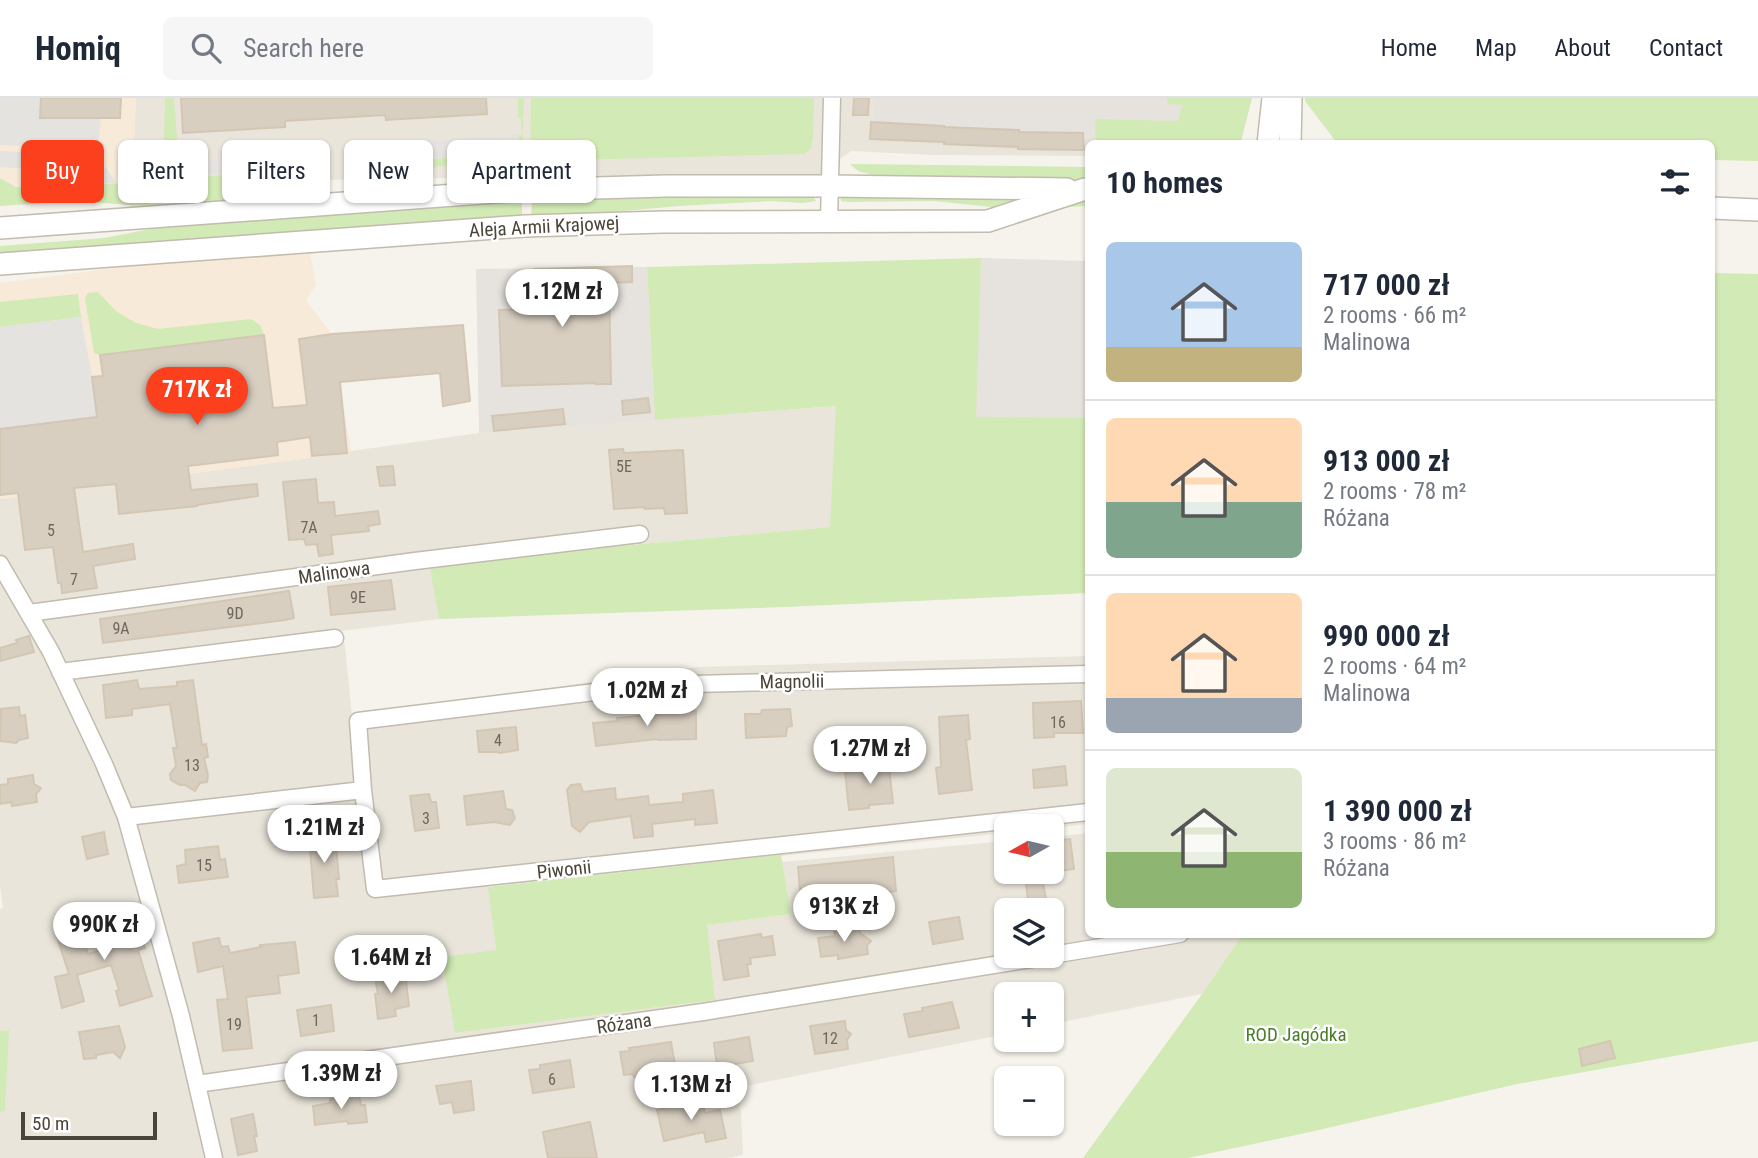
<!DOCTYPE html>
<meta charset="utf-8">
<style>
:root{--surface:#fff;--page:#f6f6f7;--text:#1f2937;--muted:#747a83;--line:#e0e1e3;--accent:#fc3f1d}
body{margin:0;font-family:"Roboto Condensed",sans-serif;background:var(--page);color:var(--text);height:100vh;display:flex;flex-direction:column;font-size:26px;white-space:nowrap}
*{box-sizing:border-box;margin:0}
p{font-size:23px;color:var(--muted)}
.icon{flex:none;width:38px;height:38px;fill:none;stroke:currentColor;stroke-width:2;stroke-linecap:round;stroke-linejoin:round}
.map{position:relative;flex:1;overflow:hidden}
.sheet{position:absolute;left:1085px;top:42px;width:630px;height:798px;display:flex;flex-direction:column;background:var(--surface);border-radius:10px;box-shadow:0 2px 5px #0004}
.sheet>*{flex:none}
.banner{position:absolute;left:21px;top:42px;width:665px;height:63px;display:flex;gap:14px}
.needle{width:46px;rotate:262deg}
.controls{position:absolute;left:994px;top:716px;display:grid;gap:14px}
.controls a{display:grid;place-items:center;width:70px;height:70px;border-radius:10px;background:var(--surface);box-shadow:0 2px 5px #0004;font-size:35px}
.scale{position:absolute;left:21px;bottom:18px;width:136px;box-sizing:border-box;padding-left:7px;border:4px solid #4b4439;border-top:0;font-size:19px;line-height:24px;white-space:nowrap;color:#4b4439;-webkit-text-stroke:5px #fff;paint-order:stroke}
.price{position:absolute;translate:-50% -60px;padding:0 16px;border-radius:24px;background:#fff;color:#222;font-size:23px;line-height:46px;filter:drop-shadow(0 2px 4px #0008)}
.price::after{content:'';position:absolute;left:50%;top:42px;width:21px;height:16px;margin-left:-10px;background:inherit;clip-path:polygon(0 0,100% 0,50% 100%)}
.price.selected{background:var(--accent);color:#fff}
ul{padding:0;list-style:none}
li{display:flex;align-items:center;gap:21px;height:175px;padding:0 21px}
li+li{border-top:2px solid var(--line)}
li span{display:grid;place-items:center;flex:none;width:196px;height:140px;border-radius:10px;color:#555}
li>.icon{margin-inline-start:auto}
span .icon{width:84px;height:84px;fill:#fffc;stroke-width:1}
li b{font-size:30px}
h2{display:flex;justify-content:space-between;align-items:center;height:84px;padding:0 21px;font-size:30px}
.pill{padding:0 24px;border-radius:10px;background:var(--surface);box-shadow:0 2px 5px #0004;font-size:24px;line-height:63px}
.pill.selected{background:var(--accent);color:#fff}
header{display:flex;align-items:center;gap:42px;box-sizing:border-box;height:98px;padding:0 35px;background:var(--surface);border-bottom:2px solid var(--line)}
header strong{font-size:33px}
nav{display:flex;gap:38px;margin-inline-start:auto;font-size:24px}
.search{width:490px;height:63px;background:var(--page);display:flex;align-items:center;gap:18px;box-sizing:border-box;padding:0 24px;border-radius:10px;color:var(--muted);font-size:26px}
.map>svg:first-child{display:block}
.residential{fill:#eae5da;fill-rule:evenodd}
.commercial{fill:#f7ead8}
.industrial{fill:#e6e2dd}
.green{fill:#d2eab5}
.parking{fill:#e5e3e0}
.building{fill:#d8cfc1;stroke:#d3c7b4;stroke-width:2}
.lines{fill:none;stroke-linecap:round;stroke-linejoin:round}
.minor-casing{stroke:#c2bbae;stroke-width:19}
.tertiary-casing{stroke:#c2bbae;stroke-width:24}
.minor{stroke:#fff;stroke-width:16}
.tertiary{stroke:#fff;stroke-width:21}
.labels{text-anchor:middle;stroke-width:5;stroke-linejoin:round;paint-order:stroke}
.number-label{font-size:16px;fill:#6e675b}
.street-label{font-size:19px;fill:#4b4439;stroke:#fff}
.park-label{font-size:19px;fill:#4a7f2a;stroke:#fff}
</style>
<header>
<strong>Homiq</strong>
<div class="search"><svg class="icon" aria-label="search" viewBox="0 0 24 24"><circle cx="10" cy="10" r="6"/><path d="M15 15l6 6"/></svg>Search here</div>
<nav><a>Home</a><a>Map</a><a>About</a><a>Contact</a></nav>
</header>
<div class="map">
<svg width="1758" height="1060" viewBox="0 0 1758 1060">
<rect width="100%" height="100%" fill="#f6f3ec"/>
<path class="residential" d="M136 0H1252L1241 43 1239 45 1088 46V58L934 57 851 53 818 78 525 90 515 79 132 85Z
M837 308 830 429 430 465 439 521 341 533 345 548 352 618 697 569 1088 558V726L1052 730V728H1006V735L489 788 496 852 455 935 715 902 706 827 791 816 782 764 1006 743V774H1052V739L1088 735V836L1242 837 1202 896 1052 926V896H1006V936L736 990 741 1015 743 1057 728 1060H0V1014L5 1013 8 932 0 933V811L3 810 0 788V401L347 355 351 353 479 335ZM1006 812H1052V858H1006Z"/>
<path class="commercial" d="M0 0H136L132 85 16 89 0 80Z
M310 153 316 186 306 203 332 236 351 353 347 355 0 401V185L130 168Z"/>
<path class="industrial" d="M875 0H1184L1178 23 1096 21V45L1088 46V57L873 42Z
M981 160 1088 163V320H975Z
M647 169 655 322 479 335 476 171Z"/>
<path class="green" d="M165 0H174L180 81 324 68V87L306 96 157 109 76 103 0 108V80L16 89 132 85 163 82Z
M518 0H524L522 62 347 75 346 67 519 55 518 37H522L521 20 518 19Z
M531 0H814L813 39 811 51 804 56 530 63Z
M1167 0H1252L1241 43 1239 46 1096 45 1095 21 1178 23 1182 7 1167 6Z
M1305 0H1758V63L1712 62V46L1337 45 1305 3Z
M850 66 1088 69V82L873 77 858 73Z
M640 97 813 98 816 103 803 105 771 103 679 108 612 114 531 118 532 103Z
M840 98 1088 102V108L1020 112 934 103 848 104 841 103Z
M522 102V118L0 155V148L104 140 171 127Z
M981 160 976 319 1088 320V495L786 509 439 521 429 465 830 429 836 308 655 322 647 169Z
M1712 175 1758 176V943L1517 986 1310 1034 1188 1060H1083L1202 896 1242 837 1712 836Z
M98 194 116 213 136 225 158 231 251 221 260 227 264 237 100 257 94 255 85 200 88 195Z
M78 196 81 219 0 229V204Z
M781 757 791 816 707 827 715 902 455 935 442 859 496 852 488 789Z
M9 932 5 1013 0 1014V933Z"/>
<path class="parking" d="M0 0H41V19L101 20 98 50 0 47Z
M518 37 519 55 354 66 353 49Z
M0 53 79 58 107 71 116 85 99 86 82 75 0 69Z
M288 57 289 71 180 78V64Z
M81 219 92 279 100 347 0 331V229Z"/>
<path class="building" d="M41 0H121L120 20H40Z
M181 0H486L487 16 386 22 385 17 285 23V29L183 35Z
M854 0H869L868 17H853Z
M871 24 944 28V29L1019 32V34L1083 35 1084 52 1018 51V49L944 46V44L870 41Z
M632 168V184L609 185 611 286H596V285L502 288 499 212 535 211 534 171Z
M463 227 470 303 443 308 440 275 340 284 347 355 312 358 310 339 277 344 278 357 188 368 191 392 257 386 258 398 197 407V408L119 416 116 386 74 390 83 454 133 446 135 461 93 468 97 490 62 495 61 485H58L53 449 25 452 18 395 0 397V331L97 319 92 279 103 278 100 257 264 237 273 310 307 307 299 241 332 236Z
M648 300 650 314 623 317 622 303Z
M563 311 565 326 494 333 492 318Z
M623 351 624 355 683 352 687 415 665 416 664 410 645 411V409L614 411 609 352Z
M393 368 395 387 380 388 377 369Z
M316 381 318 405 334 404 335 418 378 413 380 426 368 428 369 433 331 437 333 456 319 458 317 446 306 447 304 441 289 442 283 384Z
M391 482 395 511 331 517 328 489Z
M289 493 294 520 285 522 103 545 100 521Z
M29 538 34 554 0 563V550L17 545 16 542Z
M137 582 139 591 177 588V584L193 582 202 647 206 646 208 659 204 660 208 677 207 684 200 685 195 693 185 687H180L171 682 170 676 176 668 173 650H177L170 606 132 611V617L106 620 103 587Z
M1081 603 1083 635H1054V639L1034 640 1033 605Z
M19 609 20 618 25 617 28 640 19 642 16 645 0 643 1 611Z
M790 611 792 628 787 629 786 638 746 640 745 616H761L762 612Z
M696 613V641L658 642 657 641 596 648 593 625 618 623 617 620 657 616V614Z
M968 617 970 641 966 642 972 692 939 696 936 670 941 669 939 619Z
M516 629 518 652 500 655 497 654H479L477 633Z
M888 659 893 705 869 707V710L849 712 845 674 875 671 874 660Z
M1065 668 1067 687 1034 690 1033 672Z
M33 677 34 686 41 690 36 696 37 704 12 708 11 704 0 706V687L8 686V681Z
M580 686 583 694 615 690 616 702 648 698 649 707 683 704V696L713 692 717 725 695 727V721L652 726 653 738 634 740 631 718 589 724 580 734 572 728 567 692 571 687Z
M503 693 506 711 512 712 515 720 510 727 494 724 467 727 464 698Z
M429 696 431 704H436L439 730 415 733 410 698Z
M104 734 108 756 87 761 82 739Z
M335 736 339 781H336L338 798 314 800 309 738Z
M1070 741 1074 771 1052 774V743Z
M218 748 220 762 225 761 228 779 179 785 177 768 186 766 185 752Z
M893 759 896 793 801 803 798 769Z
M1025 774H1041L1048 812H1029Z
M124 816 127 822 136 819 145 850 138 852 152 898 120 908 116 893 119 892 111 867 77 877 84 903 62 910 55 879 69 876 55 833 78 826 88 856 118 847 110 820Z
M959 819 963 841 933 846 929 824Z
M859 830 860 835 871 843 867 848 868 856 838 861V857L821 859 818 840 835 838 834 834Z
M761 836 762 840 772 838 775 857 750 860 751 866 747 867 749 878 724 882 718 843Z
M219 840 221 849 228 848 230 855 261 849 260 847 295 844 299 875 278 878 280 895 246 899 252 950 223 953 217 902 228 901 223 868 198 874 193 845Z
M405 875 409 908 395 911 396 918 378 921 375 896H378L375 880Z
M952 904 959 930 909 939 904 916 923 913 922 910Z
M331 907 334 933 301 938 297 912Z
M845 923 846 932 851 936 847 942 848 951 815 956 810 928Z
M119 928 125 949 120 960 113 954 96 957V960L84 961 79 934Z
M749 939 753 963 717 969 714 945Z
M1610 943 1615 960 1582 968 1579 951Z
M671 944 676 973 634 979 633 976 624 977 620 954 630 953 629 950Z
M570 962 574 989 533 995 529 972 540 971V967Z
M471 983 474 1012 454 1015 452 1004 440 1006 436 988Z
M359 997 361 1007H365L367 1024 348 1026 347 1023 315 1027 313 1008 330 1005V1001Z
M702 1002 705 1015 720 1012 726 1040 706 1044 704 1034 664 1043 657 1012Z
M253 1016 257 1038H254L257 1053 238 1057 231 1021Z
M590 1024 597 1060H548L543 1034Z"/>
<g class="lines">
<g class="minor-casing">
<path id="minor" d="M829 123 832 0
M0 466 51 554 104 666 126 719 181 918 214 1060
M29 515 415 463 640 436
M60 574 335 540
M363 692 358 623 652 587 1088 576
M126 719 363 692 375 791 1088 714
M1052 857 1180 836
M197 986 703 914 1050 858"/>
</g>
<g class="tertiary-casing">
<path id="tertiary" d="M1268 46 1273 0
M1290 46 1291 0
M1712 110 1758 112
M0 130 525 92 666 88H829L1067 91
M0 166 525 128 663 124 988 123 1085 91"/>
</g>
<use href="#minor" class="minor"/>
<use href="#tertiary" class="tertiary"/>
</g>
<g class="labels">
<g class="number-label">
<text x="624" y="374">5E</text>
<text x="309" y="435">7A</text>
<text x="51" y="438">5</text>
<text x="74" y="487">7</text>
<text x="358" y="505">9E</text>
<text x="235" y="521">9D</text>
<text x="121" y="536">9A</text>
<text x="1058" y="630">16</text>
<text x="498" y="648">4</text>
<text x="192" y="673">13</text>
<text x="426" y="726">3</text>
<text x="204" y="773">15</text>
<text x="316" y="928">1</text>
<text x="234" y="932">19</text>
<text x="830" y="946">12</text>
<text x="552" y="987">6</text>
</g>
<g class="street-label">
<text transform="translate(544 128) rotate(-3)" y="7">Aleja Armii Krajowej</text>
<text transform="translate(334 474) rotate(-8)" y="7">Malinowa</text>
<text transform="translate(792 583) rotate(-1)" y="7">Magnolii</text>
<text transform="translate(564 771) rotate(-6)" y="7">Piwonii</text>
<text transform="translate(624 925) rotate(-8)" y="7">Różana</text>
</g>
<g class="park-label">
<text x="1296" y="943">ROD Jagódka</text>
</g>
</g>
</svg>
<div class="controls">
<a><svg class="needle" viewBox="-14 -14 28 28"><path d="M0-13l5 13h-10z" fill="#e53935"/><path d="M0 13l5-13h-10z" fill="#747a83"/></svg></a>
<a><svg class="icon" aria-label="layers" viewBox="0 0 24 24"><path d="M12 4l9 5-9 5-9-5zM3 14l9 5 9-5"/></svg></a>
<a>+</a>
<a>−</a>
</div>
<div class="scale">50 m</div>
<b class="price" style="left:562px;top:231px">1.12M zł</b>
<b class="price selected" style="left:197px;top:329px">717K zł</b>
<b class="price" style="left:647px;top:630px">1.02M zł</b>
<b class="price" style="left:870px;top:688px">1.27M zł</b>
<b class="price" style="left:324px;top:767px">1.21M zł</b>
<b class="price" style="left:844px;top:846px">913K zł</b>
<b class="price" style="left:104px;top:864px">990K zł</b>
<b class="price" style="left:391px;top:897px">1.64M zł</b>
<b class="price" style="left:341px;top:1013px">1.39M zł</b>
<b class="price" style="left:691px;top:1024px">1.13M zł</b>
<div class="banner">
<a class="pill selected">Buy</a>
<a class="pill">Rent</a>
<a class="pill">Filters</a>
<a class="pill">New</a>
<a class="pill">Apartment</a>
</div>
<section class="sheet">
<h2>10 homes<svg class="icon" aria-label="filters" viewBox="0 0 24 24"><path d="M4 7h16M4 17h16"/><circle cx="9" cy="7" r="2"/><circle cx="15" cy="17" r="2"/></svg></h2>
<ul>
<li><span style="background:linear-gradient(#a9c7e8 75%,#c2b280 0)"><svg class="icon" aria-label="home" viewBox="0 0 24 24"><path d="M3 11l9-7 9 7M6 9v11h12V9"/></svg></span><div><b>717 000 zł</b><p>2 rooms · 66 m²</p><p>Malinowa</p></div></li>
<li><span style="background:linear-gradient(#ffd9b3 60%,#7fa58c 0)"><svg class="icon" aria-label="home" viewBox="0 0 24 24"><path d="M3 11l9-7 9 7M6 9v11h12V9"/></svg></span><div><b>913 000 zł</b><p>2 rooms · 78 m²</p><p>Różana</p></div></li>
<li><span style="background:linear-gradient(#ffd9b3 75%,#9aa5b1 0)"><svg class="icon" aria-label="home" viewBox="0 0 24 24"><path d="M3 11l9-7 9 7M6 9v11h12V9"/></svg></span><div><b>990 000 zł</b><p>2 rooms · 64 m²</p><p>Malinowa</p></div></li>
<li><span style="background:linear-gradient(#dfe7d0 60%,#8fb573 0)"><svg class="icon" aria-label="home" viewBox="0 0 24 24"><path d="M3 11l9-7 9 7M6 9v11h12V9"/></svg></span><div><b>1 390 000 zł</b><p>3 rooms · 86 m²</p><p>Różana</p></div></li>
</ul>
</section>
</div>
